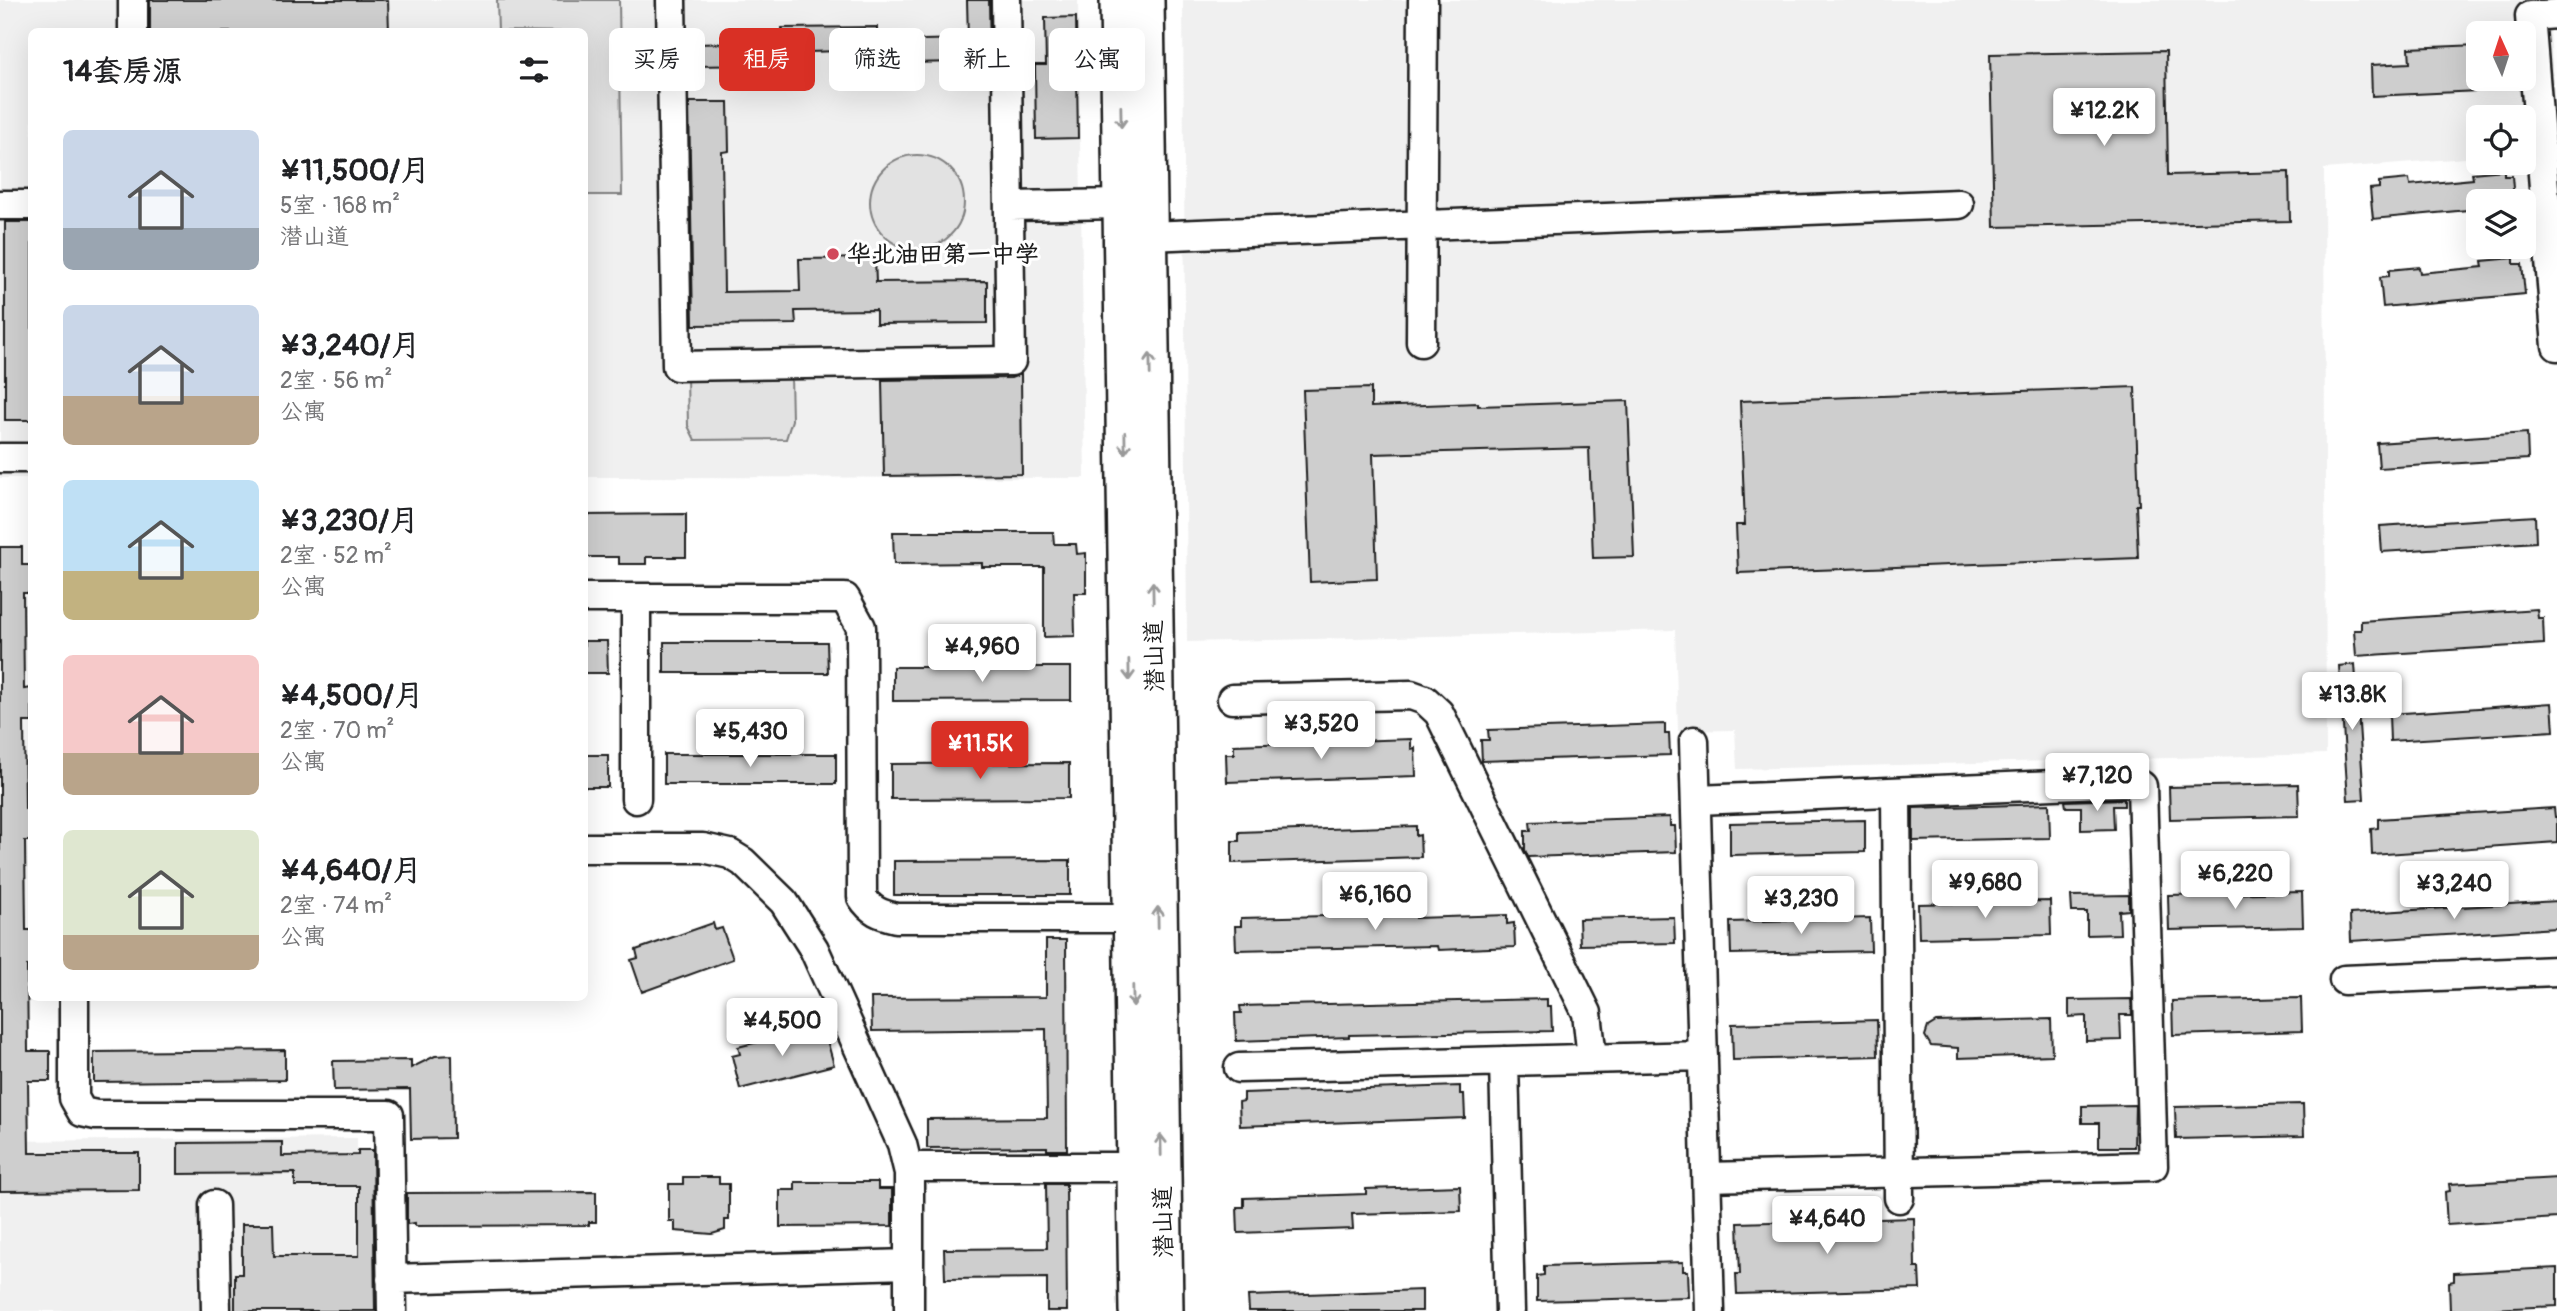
<!DOCTYPE html>
<html lang="zh">
<meta charset="utf-8">
<style>
:root{--surface:#fff;--page:#f6f6f6;--text:#202124;--muted:#757577;--accent:#d93025}
body{margin:0;font-family:Pangolin,"LXGW WenKai TC",sans-serif;background:var(--page);color:var(--text);height:100vh;display:flex;flex-direction:column;font-size:26px;white-space:nowrap}
*{box-sizing:border-box;margin:0}
p{font-size:23px;color:var(--muted)}
.icon{flex:none;width:38px;height:38px;fill:none;stroke:currentColor;stroke-width:2;stroke-linecap:round;stroke-linejoin:round}
.map{position:relative;flex:1;overflow:hidden}
.panel{position:absolute;left:28px;top:28px;width:560px;height:973px;display:flex;flex-direction:column;background:var(--surface);border-radius:10px;box-shadow:0 7px 28px #0002}
.panel>*{flex:none}
.guide{position:absolute;left:609px;top:28px;width:665px;height:63px;display:flex;gap:14px}
.needle{width:46px;rotate:357deg}
.fabs{position:absolute;left:2466px;top:21px;display:grid;gap:14px}
.fabs a{display:grid;place-items:center;width:70px;height:70px;border-radius:10px;background:var(--surface);box-shadow:0 7px 28px #0002;font-size:35px}
.price{position:absolute;translate:-50% -60px;padding:0 16px;border-radius:7px;background:#fff;color:#222;font-size:23px;line-height:46px;filter:drop-shadow(0 2px 4px #0008)}
.price::after{content:'';position:absolute;left:50%;top:42px;width:21px;height:16px;margin-left:-10px;background:inherit;clip-path:polygon(0 0,100% 0,50% 100%)}
.price.selected{background:var(--accent);color:#fff}
ul{padding:0;list-style:none}
li{display:flex;align-items:center;gap:21px;height:175px;padding:0 35px}
li span{display:grid;place-items:center;flex:none;width:196px;height:140px;border-radius:10px;color:#555}
li>.icon{margin-inline-start:auto}
span .icon{width:84px;height:84px;fill:#fffc;stroke-width:1}
li b{font-size:30px}
h2{display:flex;justify-content:space-between;align-items:center;height:84px;padding:0 35px;font-size:30px}
.tag{padding:0 24px;border-radius:10px;background:var(--surface);box-shadow:0 7px 28px #0002;font-size:24px;line-height:63px}
.tag.selected{background:var(--accent);color:#fff}
.map>svg:first-child{display:block}
.built{fill:#f0f0f0;fill-rule:evenodd}
.grass{fill:#e2e2e2;stroke:#7f7f7f;stroke-width:2}
.building{fill:#cecece;stroke:#1c1c1c;stroke-width:2}
.lines{fill:none;stroke-linecap:round;stroke-linejoin:round}
.minor-casing{stroke:#1c1c1c;stroke-width:33}
.major-casing{stroke:#1c1c1c;stroke-width:42}
.minor{stroke:#fff;stroke-width:28}
.major{stroke:#fff;stroke-width:37}
.oneway{stroke:#999}
.poi-dot{fill:#d1495b;stroke:#fff;stroke-width:2.5}
.labels{text-anchor:middle;stroke-width:6;stroke-linejoin:round;paint-order:stroke}
.poi-label{font-size:24px;font-weight:bold;fill:#1c1c1c;stroke:#fff;text-anchor:start}
.street-label{font-size:24px;fill:#1c1c1c;stroke:#fff}
</style>
<div class="map">
<svg width="2557" height="1311" viewBox="0 0 2557 1311">
<rect width="100%" height="100%" fill="#fff"/>
<filter id="ink" filterUnits="userSpaceOnUse"><feTurbulence type="fractalNoise" baseFrequency=".0143" numOctaves="2"/><feDisplacementMap in="SourceGraphic" scale="14" xChannelSelector="R" yChannelSelector="G"/><feConvolveMatrix kernelMatrix="1 2 1 2 8 2 1 2 1" color-interpolation-filters="sRGB"/></filter>
<g filter="url(#ink)">
<path class="built" d="M0 0H1078L1085 478 585 477 584 32H32L31 478H0Z
M1183 0H2557V27L2550 28 2557 150 2524 153V117H2478V157L2324 169 2326 754 1737 769 1735 730 1678 731 1675 630 1187 642ZM2478 33H2524V79H2478Z
M357 1138 358 1311H0V1141Z"/>
<path class="grass" d="M497 0H619L622 195H585L584 32 498 31Z
M870 202a47 47 0 1 1 94 0a47 47 0 1 1-94 0Z
M791 375 792 420 786 439 695 440 688 426 687 376Z"/>
<path class="building" d="M150 0H388L389 32H150Z
M967 0H989L990 54 964 55V62L842 64 841 51 808 52V64L695 66 694 44 782 42V28L877 27V41L968 39Z
M1076 17 1078 138 1036 139 1035 65H1046L1045 18Z
M2478 45V91L2372 96 2371 65 2410 63 2409 48Z
M2166 51 2168 175 2289 172 2290 221 1994 227 1990 54Z
M689 102H728L729 151 722 152 724 292 800 291 799 259 875 258 876 282 987 281V323L876 324V310L795 311 796 324 693 325Z
M2504 170V176H2512L2514 201H2478V209L2373 219 2370 189 2379 188V182L2409 179 2410 185 2473 179 2472 173Z
M5 222H32V420H5Z
M2514 258V264H2522L2525 294 2383 307 2380 277 2389 276V270L2419 267 2420 273 2483 267 2482 261Z
M1021 374 1022 474 884 476 882 380 1011 378Z
M2135 387 2139 505H2136L2138 558 1738 573 1736 525H1745L1740 401Z
M1371 388V407L1478 403V406L1628 401 1634 557 1593 558 1589 448 1373 454 1377 579 1310 582 1303 390Z
M2527 433 2528 459 2379 468 2377 443Z
M686 514V557H646V564H619V557H584V515Z
M2535 516 2536 542 2382 552 2380 526Z
M893 532H1053L1054 544H1076L1077 554 1086 553V593H1074L1075 636 1044 637V567H982V563L894 564Z
M0 547H22V565H32V593H23L24 689 32 688V722H24L25 809H32V841H25L26 930H32V966H27L28 1051H50V1081H28L29 1153H139V1190L0 1191Z
M2537 609 2538 618H2543L2544 644 2356 656 2354 630H2361V621Z
M584 641H607L608 673H584Z
M664 642H827L828 673H664Z
M2355 664 2364 799 2348 800 2339 666Z
M893 667H1071V700L893 701Z
M2552 703 2554 731 2390 741 2389 714Z
M1665 724V734H1669L1670 755 1482 761 1481 740H1489L1488 730Z
M1411 739V749L1415 748 1416 776 1227 782 1226 754H1234V745Z
M664 754H836V784H664Z
M584 755H608V787H584Z
M1069 763V798L891 799V764Z
M2298 784 2299 816 2170 819 2169 787Z
M2124 799V806H2113L2114 829 2081 830V807H2066L2065 801Z
M2049 804 2050 838 1913 841V808Z
M2554 808 2555 817H2557V842L2372 855 2371 829 2378 828V819Z
M1670 817V826H1675L1676 852 1528 857 1525 850V831H1531L1530 822Z
M1865 820V852L1730 855V823Z
M1416 826V836L1420 835 1421 857 1232 863V841H1239V832Z
M1070 860V895H894V861Z
M2302 892 2303 927 2169 930 2168 895Z
M2129 895V910L2119 911 2120 934 2087 935V912H2072L2071 896Z
M2050 901 2051 935 1919 938 1918 904Z
M2557 901V928L2351 941 2350 914Z
M1416 914V918L1507 915V924L1514 923 1515 947 1438 950 1437 946 1236 950 1235 926H1241V918Z
M1674 917 1675 943 1580 945 1579 919Z
M1870 918 1871 951 1731 954 1730 922Z
M713 923 715 930 722 928 733 959 642 992 631 960 638 958 636 950Z
M1046 940H1066L1067 1150H1047V1147L927 1148V1119L1047 1118 1046 1029 872 1031 871 998 1046 997Z
M2301 998 2302 1031 2173 1035 2172 1001Z
M1547 999V1007H1551L1552 1031 1349 1035V1037L1236 1041 1235 1013H1241L1240 1006Z
M2131 999 2132 1015H2120L2121 1040 2086 1041V1016L2069 1017V1000Z
M2051 1019 2052 1055 1958 1058V1048L1931 1046 1925 1036 1928 1027 1936 1022Z
M1877 1020 1878 1056 1733 1060 1732 1024Z
M817 1027 819 1034 825 1033 834 1065 740 1089 732 1056 740 1054 738 1047Z
M285 1050V1080L94 1082V1052Z
M452 1055 453 1138 411 1139 410 1089 334 1090 333 1061 411 1060V1068L435 1056Z
M1460 1086V1094H1464L1465 1118 1240 1126 1239 1102 1244 1101V1093Z
M2303 1104 2304 1136 2176 1139 2175 1107Z
M2135 1105 2134 1147H2099V1123H2082V1106Z
M282 1142V1156L358 1155V1150H373L375 1311H235V1274H242V1224H273L274 1256H359V1186H295V1173L178 1174V1143Z
M683 1177H719V1184H729V1220H725V1230L712 1234 675 1231V1221H669V1184H683Z
M2557 1178V1218L2447 1225 2445 1192 2450 1191 2449 1184Z
M795 1182H878V1189H892V1226L780 1227V1190H795Z
M1046 1184H1066L1067 1311H1047V1278L945 1279 944 1249 1047 1248Z
M1460 1186 1461 1211 1352 1214 1353 1229 1238 1233 1237 1207H1244V1198L1366 1194V1189Z
M596 1192V1222H589V1225L415 1226V1223L407 1224V1193Z
M1914 1218 1915 1268H1919L1920 1289 1737 1294 1736 1274H1740L1738 1223Z
M1683 1262V1271H1688L1689 1297 1537 1301V1276L1544 1275V1266Z
M2557 1268V1306L2450 1311 2449 1282 2454 1281V1273Z
M1422 1290V1311H1249L1248 1296Z"/>
<g class="lines">
<g class="minor-casing">
<path id="minor" d="M133 0V32
M671 0 677 366 1011 361 1006 0
M2557 14 2530 16 2557 346
M0 205H32
M1009 206 1122 204
M1148 236 1959 204
M1421 342 1423 0
M0 458H32
M584 598H845L861 627 862 897C871 911 880 914 896 918H1132
M636 598V799
M1232 699 1411 695 1425 700 1439 713 1587 1013 1592 1058
M1694 741 1710 1311
M1896 793 1899 1198
M1697 800 2126 782 2142 786 2153 1166 1707 1177
M584 848H703L730 854 743 862 784 902 814 949 902 1144 909 1173V1311
M2344 980 2557 971
M74 998V1098L82 1112 96 1115H389L392 1311
M1504 1061 1510 1311
M1239 1068 1703 1056
M908 1167H1136
M214 1205 216 1311
M391 1279 909 1264"/>
</g>
<g class="major-casing">
<path id="major" d="M1119 0 1138 1311
M1145 0 1164 1311"/>
</g>
<use href="#minor" class="minor"/>
<use href="#major" class="major"/>
</g>
<defs><path id="oneway-shaft" d="M-6 0H5M1.5-3L5.5 0L1.5 3" fill="none" stroke-width="1.6" stroke-linecap="round" stroke-linejoin="round" transform="scale(1.75)"/></defs>
<g class="oneway">
<use href="#oneway-shaft" transform="translate(1121 117) rotate(89)"/>
<use href="#oneway-shaft" transform="translate(1150 364) rotate(-91)"/>
<use href="#oneway-shaft" transform="translate(1125 443) rotate(89)"/>
<use href="#oneway-shaft" transform="translate(1153 592) rotate(-91)"/>
<use href="#oneway-shaft" transform="translate(1129 670) rotate(89)"/>
<use href="#oneway-shaft" transform="translate(1158 917) rotate(-91)"/>
<use href="#oneway-shaft" transform="translate(1133 996) rotate(89)"/>
<use href="#oneway-shaft" transform="translate(1161 1145) rotate(-91)"/>
</g>
</g>
<circle class="poi-dot" cx="833" cy="254" r="7"/>
<g class="labels">
<g class="poi-label">
<text x="847" y="262">华北油田第一中学</text>
</g>
<g class="street-label">
<text transform="translate(1154 656) rotate(-91)" y="8">潜山道</text>
<text transform="translate(1163 1222) rotate(-91)" y="8">潜山道</text>
</g>
</g>
</svg>
<div class="fabs">
<a><svg class="needle" viewBox="-14 -14 28 28"><path d="M0-13l5 13h-10z" fill="#e53935"/><path d="M0 13l5-13h-10z" fill="#757577"/></svg></a>
<a><svg class="icon" aria-label="locate" viewBox="0 0 24 24"><circle cx="12" cy="12" r="6"/><path d="M12 2v4M12 18v4M2 12h4M18 12h4"/></svg></a>
<a><svg class="icon" aria-label="layers" viewBox="0 0 24 24"><path d="M12 4l9 5-9 5-9-5zM3 14l9 5 9-5"/></svg></a>
</div>
<b class="price" style="left:2104px;top:148px">¥12.2K</b>
<b class="price" style="left:982px;top:684px">¥4,960</b>
<b class="price" style="left:2352px;top:732px">¥13.8K</b>
<b class="price" style="left:1321px;top:761px">¥3,520</b>
<b class="price" style="left:750px;top:769px">¥5,430</b>
<b class="price selected" style="left:980px;top:781px">¥11.5K</b>
<b class="price" style="left:2097px;top:813px">¥7,120</b>
<b class="price" style="left:2235px;top:911px">¥6,220</b>
<b class="price" style="left:1985px;top:920px">¥9,680</b>
<b class="price" style="left:2454px;top:921px">¥3,240</b>
<b class="price" style="left:1375px;top:932px">¥6,160</b>
<b class="price" style="left:1801px;top:936px">¥3,230</b>
<b class="price" style="left:782px;top:1058px">¥4,500</b>
<b class="price" style="left:1827px;top:1256px">¥4,640</b>
<div class="guide">
<a class="tag">买房</a>
<a class="tag selected">租房</a>
<a class="tag">筛选</a>
<a class="tag">新上</a>
<a class="tag">公寓</a>
</div>
<section class="panel">
<h2>14套房源<svg class="icon" aria-label="filters" viewBox="0 0 24 24"><path d="M4 7h16M4 17h16"/><circle cx="9" cy="7" r="2"/><circle cx="15" cy="17" r="2"/></svg></h2>
<ul>
<li><span style="background:linear-gradient(#c9d6e8 70%,#9aa5b1 0)"><svg class="icon" aria-label="home" viewBox="0 0 24 24"><path d="M3 11l9-7 9 7M6 9v11h12V9"/></svg></span><div><b>¥11,500/月</b><p>5室 · 168 m²</p><p>潜山道</p></div></li>
<li><span style="background:linear-gradient(#c9d6e8 65%,#b9a48a 0)"><svg class="icon" aria-label="home" viewBox="0 0 24 24"><path d="M3 11l9-7 9 7M6 9v11h12V9"/></svg></span><div><b>¥3,240/月</b><p>2室 · 56 m²</p><p>公寓</p></div></li>
<li><span style="background:linear-gradient(#bfe0f5 65%,#c2b280 0)"><svg class="icon" aria-label="home" viewBox="0 0 24 24"><path d="M3 11l9-7 9 7M6 9v11h12V9"/></svg></span><div><b>¥3,230/月</b><p>2室 · 52 m²</p><p>公寓</p></div></li>
<li><span style="background:linear-gradient(#f6c9c9 70%,#b9a48a 0)"><svg class="icon" aria-label="home" viewBox="0 0 24 24"><path d="M3 11l9-7 9 7M6 9v11h12V9"/></svg></span><div><b>¥4,500/月</b><p>2室 · 70 m²</p><p>公寓</p></div></li>
<li><span style="background:linear-gradient(#dfe7d0 75%,#b9a48a 0)"><svg class="icon" aria-label="home" viewBox="0 0 24 24"><path d="M3 11l9-7 9 7M6 9v11h12V9"/></svg></span><div><b>¥4,640/月</b><p>2室 · 74 m²</p><p>公寓</p></div></li>
</ul>
</section>
</div>
